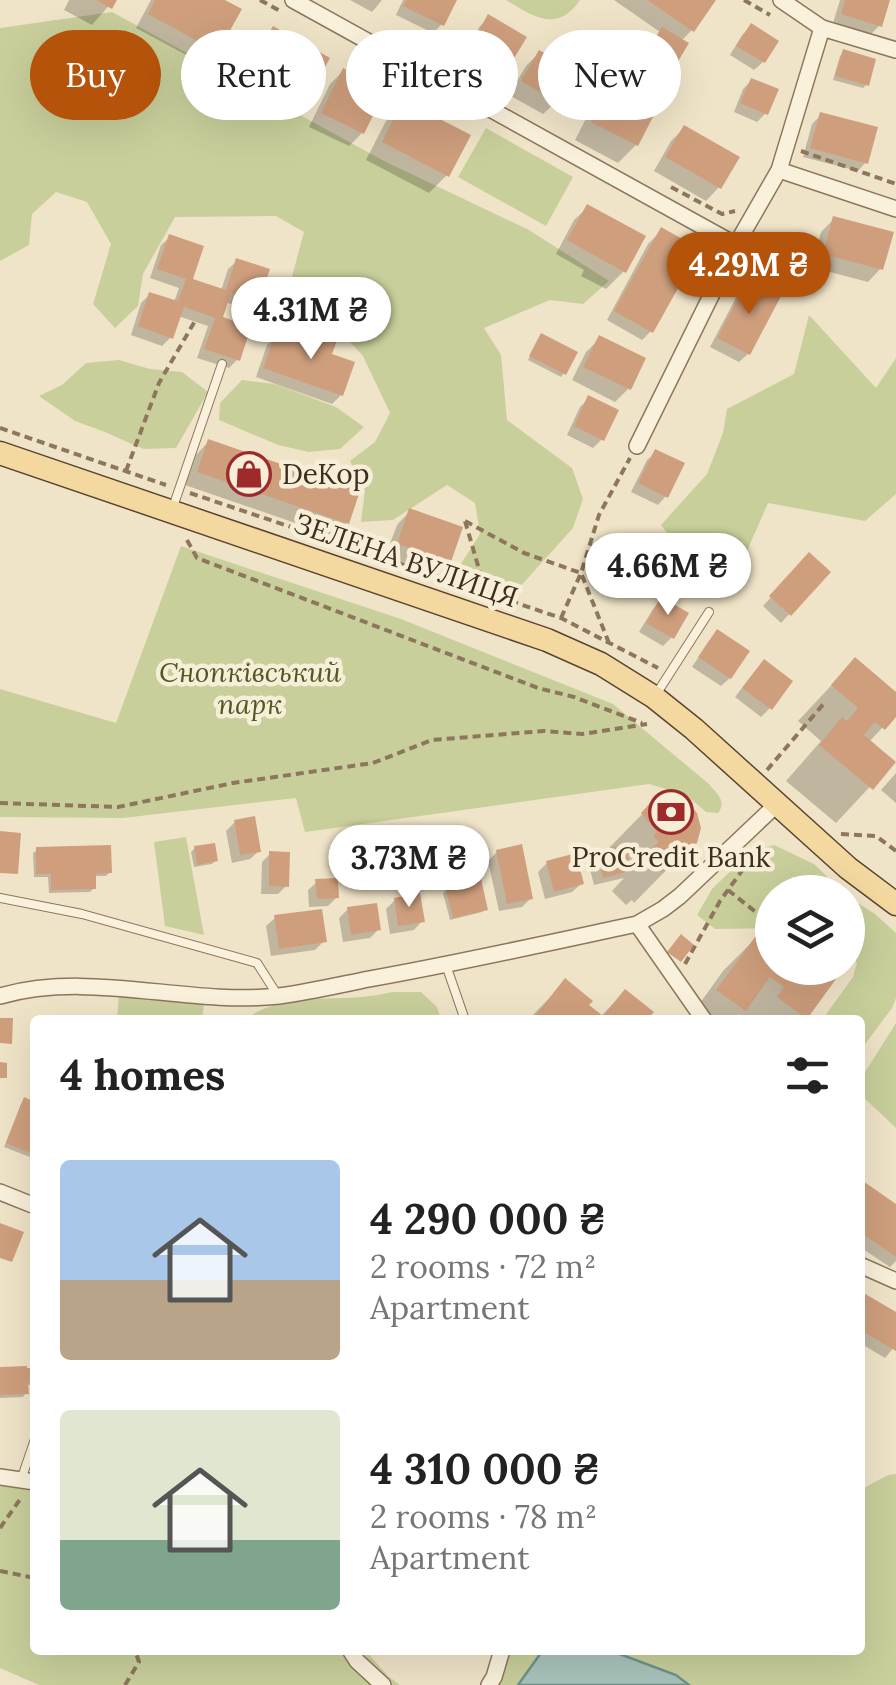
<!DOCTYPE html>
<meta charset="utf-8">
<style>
:root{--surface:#fff;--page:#f2f2f2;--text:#222;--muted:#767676;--accent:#b45309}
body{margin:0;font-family:Lora,serif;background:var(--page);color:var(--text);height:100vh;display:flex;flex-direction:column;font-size:38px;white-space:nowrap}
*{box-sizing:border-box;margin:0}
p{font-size:32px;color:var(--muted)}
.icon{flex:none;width:55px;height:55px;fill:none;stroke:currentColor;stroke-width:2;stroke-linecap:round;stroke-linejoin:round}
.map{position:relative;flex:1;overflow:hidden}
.sheet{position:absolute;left:30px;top:1015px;width:835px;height:640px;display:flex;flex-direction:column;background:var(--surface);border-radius:10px;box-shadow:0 10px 40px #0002}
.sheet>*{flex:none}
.banner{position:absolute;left:30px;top:30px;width:838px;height:90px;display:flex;gap:20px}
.fabs{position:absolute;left:755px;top:875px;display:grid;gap:20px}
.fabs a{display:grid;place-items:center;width:110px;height:110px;border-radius:50%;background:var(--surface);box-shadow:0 10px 40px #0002;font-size:50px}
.price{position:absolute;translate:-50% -85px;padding:0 22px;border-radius:35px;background:#fff;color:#222;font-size:32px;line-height:65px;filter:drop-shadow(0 2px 5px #0008)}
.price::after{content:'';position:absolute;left:50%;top:60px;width:30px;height:22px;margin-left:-15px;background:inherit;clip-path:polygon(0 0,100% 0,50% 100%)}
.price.current{background:var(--accent);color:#fff}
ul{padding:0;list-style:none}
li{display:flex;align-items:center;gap:30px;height:250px;padding:0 30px}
li span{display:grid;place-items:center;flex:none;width:280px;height:200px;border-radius:10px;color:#555}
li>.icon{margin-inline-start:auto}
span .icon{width:120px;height:120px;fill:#fffc;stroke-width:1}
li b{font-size:42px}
h2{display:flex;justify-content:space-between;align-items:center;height:120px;padding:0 30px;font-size:42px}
.tag{padding:0 35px;border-radius:45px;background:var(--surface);box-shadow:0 10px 40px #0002;font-size:35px;line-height:90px}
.tag.current{background:var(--accent);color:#fff}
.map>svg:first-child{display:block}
.green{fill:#c9cf9b}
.water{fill:#a9c4bc;stroke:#6f938a;stroke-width:2.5}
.shadow{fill:#0003}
.building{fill:#cf9f7d}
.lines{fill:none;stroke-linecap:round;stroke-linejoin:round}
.service-casing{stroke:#8d765c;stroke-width:10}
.minor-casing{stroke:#8d765c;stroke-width:18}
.primary-casing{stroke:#5b4430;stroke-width:25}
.path{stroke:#8d765c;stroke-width:4;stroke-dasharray:8 5;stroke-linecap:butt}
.service{stroke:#faf1dc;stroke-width:8}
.minor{stroke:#faf1dc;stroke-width:15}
.primary{stroke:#f3d9a0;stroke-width:22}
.labels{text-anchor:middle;stroke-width:9;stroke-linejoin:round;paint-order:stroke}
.poi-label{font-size:28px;fill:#3d2e20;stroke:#f7eed8;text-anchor:start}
.street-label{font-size:28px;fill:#3d2e20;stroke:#f7eed8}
.park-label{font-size:28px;font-style:italic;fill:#4d5a26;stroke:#f7eed8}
</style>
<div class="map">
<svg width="896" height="1685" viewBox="0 0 896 1685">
<rect width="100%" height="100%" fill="#f0e4c8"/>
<path class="green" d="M506 0H580C557 34 533 16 506 0Z
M112 12 384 161 529 230 609 281 583 304 550 300 484 328 501 355 507 420 572 468 583 499 573 528 509 599 445 589 480 534 475 503 447 485 393 520 361 522 365 490 350 461 375 442 390 413 363 356 341 332 279 325 304 232 276 216 175 217 143 274 138 306 115 328 93 304 111 244 87 202 56 192 32 214 29 245 0 261V28Z
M486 128 573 177 546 226 458 177Z
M809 315 876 388 896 358V494L865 521 768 503 736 576 690 564 661 525 707 474 723 433 727 409 794 374Z
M119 360 150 369 182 372 208 392 176 448 144 449 134 445 105 432 75 421 39 396 62 385 86 363Z
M242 380 275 384 336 407 364 427 340 449 309 452 278 445 219 420 220 403Z
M181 546 401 619 613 704 709 784C717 794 727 801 718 813L706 812 686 795 649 784 305 832 296 798 123 818 0 817V689L116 723Z
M186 837 204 935 165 926 154 842Z
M774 845 814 864 843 892H772V928L715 929 697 915 712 889 747 855 752 851Z
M848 897 875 914 896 933V998L892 1008 860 1051V1020H822L853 977 857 963 848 948Z
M393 992H421L437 1007 441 1020H245C274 995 326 1000 361 997 372 996 383 994 393 992Z
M119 994 204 1002 202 1020H117Z
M896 1023V1128L860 1094V1080Z
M0 1470 35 1475V1650H365L388 1676 400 1685H39L0 1668Z
M896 1474V1685H495L510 1650H860V1490L888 1475Z"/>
<path class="water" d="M543 1650H609L676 1675 689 1685H518Z"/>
<path class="shadow" d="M69 0H114L92 25 64 10Z
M151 0H220L216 51 203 64 136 28Z
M350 0H382L372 12Z
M403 0H454L442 24 433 33 396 15Z
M614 0H713L692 30 681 41 672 66 663 75 640 61 660 32Z
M840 0H887L880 25 871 34 833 23Z
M489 18 508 64 500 72 465 52 480 26Z
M751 26 776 41 763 62 754 70 730 55 742 35Z
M273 29 307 94 298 103 245 73 264 38Z
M844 52 867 84 863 88 833 80 840 56Z
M539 53 557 101 543 114 509 95 526 66Z
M343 71 362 133 349 146 309 127 330 84Z
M752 80 766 113 757 122 734 112 743 89Z
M609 91 636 145 618 163 575 140 591 109Z
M404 103 447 175 429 193 366 160 386 121Z
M821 115 866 162 858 171 803 157 812 124Z
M684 128 719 187 706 201 654 171 671 141Z
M588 207 624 271 606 289 581 276 584 270 556 254 574 220Z
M834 219 881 268 868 282 811 267 821 232Z
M662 230 651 331 642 340 607 320 648 244Z
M170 237 190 280 221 291 228 269 237 261 257 301 248 310 225 302 219 319 237 360 229 368 197 358 208 326 178 316 171 337 162 346 131 335 141 303 150 294 174 302 179 288 150 278 161 245Z
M749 282 748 354 739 362 710 347 740 290Z
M315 333 329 356 341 395 332 404 256 377 267 345 276 336 304 346Z
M600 338 629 388 615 402 572 380 586 352Z
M538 340 564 373 561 377 528 360Z
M589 398 602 439 593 448 567 435 580 407Z
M209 441 347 522 333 536 185 485 196 455Z
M656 452 666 496 658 505 631 492 647 460Z
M410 511 449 561 435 574 385 557 397 525Z
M801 564 828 572 781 623 763 606Z
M661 600 672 637 663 646 639 632 653 609Z
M709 641 730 678 721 686 692 667Z
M855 660 896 695V713L869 742 893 762 836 823 786 781 821 741 798 721Z
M755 671 770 708 761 717 735 697Z
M896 773V803L881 790Z
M653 803 694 842 634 903 632 900 626 905 612 891 624 878 594 885 588 862 597 853 606 851Z
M235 822 259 851 250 859 232 863 226 831Z
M195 848 216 860 212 864 194 867 191 852Z
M37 850 110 872 106 876H93L94 888 90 892 49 893 48 877H34L33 853Z
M497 852 531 898 522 907 499 911 488 861Z
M270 854 287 885 278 894H261L262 862Z
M547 863 581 884 572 892 545 899 538 872Z
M317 882 337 897 328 906 309 907 308 890Z
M446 890 485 909 482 912 450 920 443 893Z
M395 900 422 921 414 930 390 934 386 909Z
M348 909 379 929 370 938 343 942 339 918Z
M275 918 324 941 315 950 271 956 266 926Z
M758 936 772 947V968H841L802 1020H747L739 1014 733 1020H688L723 971Z
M565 982 586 1006 600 1017 625 992 644 1020H528Z
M24 1100 35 1104V1159L4 1147 21 1104Z
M860 1182 896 1207V1261L890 1267 860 1247Z
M860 1298 896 1315V1345L885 1358 860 1343Z
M0 1370H35V1385H26V1393L23 1397 0 1398Z"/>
<path class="building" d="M96 0H117L112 9Z
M155 0H225L242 9 218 52 148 14Z
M406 0H457L444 26 403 6Z
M647 0H716L694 32Z
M845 0H890L882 27 841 14Z
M488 14 527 37 510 65 472 43Z
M751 23 779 41 765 63 736 46Z
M273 26 330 58 309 96 251 64Z
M662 27 689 43 674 68 647 51Z
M843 49 876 59 869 86 835 76Z
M539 50 576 71 559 103 521 81Z
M343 68 386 89 364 134 321 113Z
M751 78 779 89 768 115 740 103Z
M609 88 655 113 638 146 591 122Z
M403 100 471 135 449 177 382 142Z
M820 112 878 127 868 164 810 148Z
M684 125 740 157 721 189 665 157Z
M587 204 646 236 626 273 567 240Z
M833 216 894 232 883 270 823 254Z
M661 227 700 249 653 333 614 311Z
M169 234 204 246 193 279 226 290 236 258 270 269 259 302 231 293 223 317 251 327 240 361 204 349 215 318 184 307 173 339 138 326 149 292 178 301 186 279 157 269Z
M748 279 781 296 750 355 717 338Z
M314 330 338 338 332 354 355 362 343 396 263 368 275 334 308 345Z
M541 333 578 352 566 375 529 356Z
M599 335 646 358 631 390 583 367Z
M588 395 619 410 604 441 574 426Z
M208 439 360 491 349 524 197 472Z
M655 449 685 463 668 498 638 483Z
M409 508 463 527 451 562 397 544Z
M809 552 831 572 791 616 769 596Z
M661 597 689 613 674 639 646 623Z
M717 629 750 651 731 679 698 657Z
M855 657 896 692V717L885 730 875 722 864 735 896 762 873 790 819 745 842 717 847 721 858 708 831 685Z
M764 659 793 681 772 710 742 688Z
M666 796H674L688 802 697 813 701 828 697 843 671 870 668 867 662 872 645 854 659 842 653 836 657 832 641 813 652 801Z
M255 816 261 852 240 855 234 820Z
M0 831 21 833 18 874 0 873Z
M215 843 218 861 197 865 194 846Z
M522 844 533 899 507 904 496 850Z
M625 844 631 871 603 878 596 851Z
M111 845 112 873 96 874V889L51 890V874H36V847Z
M269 851 290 852 289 887 269 886Z
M576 853 584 884 554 892 546 861Z
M338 878 339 898 317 899 315 879Z
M481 879 488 910 453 918 445 887Z
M420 893 425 922 398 926 394 898Z
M377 903 381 930 351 935 347 907Z
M322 909 327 942 279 949 274 915Z
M758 933 772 944V968H844L807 1019 777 997 784 987 770 977 746 1011 716 990Z
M681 934 694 945 681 962 667 952Z
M565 978 593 1001 589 1005 603 1016 625 989 654 1012 647 1020H532Z
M0 1018H13L12 1044 0 1043Z
M0 1062 7 1063V1078H0Z
M24 1097 35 1102V1155L6 1143Z
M860 1179 896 1204V1257L860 1232Z
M0 1223 24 1232 12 1262 0 1258Z
M862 1292 896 1312V1351L860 1330V1296Z
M27 1366V1368H35V1383H28L29 1394 0 1395V1367Z"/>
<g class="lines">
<g class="service-casing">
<path id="service" d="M173 507 222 364
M657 693 709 612
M0 898 82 914 257 963 278 996
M446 965 465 1020
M21 1480 35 1439"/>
</g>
<g class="minor-casing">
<path id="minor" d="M293 0 736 245
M781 0 822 28 896 50
M779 170 896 209
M637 446 736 245 779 170 822 28
M637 924 704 1020
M0 996C92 970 186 1006 279 996 309 992 339 985 369 979 459 963 548 943 637 924L663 909 680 896 776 805
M0 1192 35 1206
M860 1265 896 1281
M0 1477 35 1482
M350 1650 357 1661 383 1685
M489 1685 494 1677 502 1650"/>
</g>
<g class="primary-casing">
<path id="primary" d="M0 453 547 640 601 664 654 697 694 729 848 868 896 904"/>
</g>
<path class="path" d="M260 0 280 11
M744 0 770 15
M801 151 896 184
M671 187 722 214 735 211
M0 428 166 485
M126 471 159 383 195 321
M190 493 561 618 658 668
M465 521 524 553 581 573 609 643
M465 521 486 593
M187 540 197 558 538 688 574 697 642 723
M561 618 581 573 599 515 630 458
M767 770 826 701
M0 803 118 807 233 783 373 763 432 740 544 731 582 734 647 724
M841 834 876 836 896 851
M728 890 772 925
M685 964 720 901 760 846
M0 1528 21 1498
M0 1571 35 1578
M125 1685 139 1662 135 1650"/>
<use href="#service" class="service"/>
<use href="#minor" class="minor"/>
<use href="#primary" class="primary"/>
</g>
<defs>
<g id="shop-ring" transform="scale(2.25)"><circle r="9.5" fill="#f7eed8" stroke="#9e2a2b" stroke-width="1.5"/><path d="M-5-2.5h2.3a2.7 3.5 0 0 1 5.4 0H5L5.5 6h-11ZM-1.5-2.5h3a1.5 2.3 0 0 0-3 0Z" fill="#9e2a2b"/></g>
<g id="bank-ring" transform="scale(2.25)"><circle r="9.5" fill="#f7eed8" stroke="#9e2a2b" stroke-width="1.5"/><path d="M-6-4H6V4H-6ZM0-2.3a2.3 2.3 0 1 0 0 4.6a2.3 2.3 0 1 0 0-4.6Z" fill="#9e2a2b"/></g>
</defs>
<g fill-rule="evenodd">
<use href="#shop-ring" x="249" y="474"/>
<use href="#bank-ring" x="671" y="812"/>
</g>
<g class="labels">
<g class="poi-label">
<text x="282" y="484">DeKop</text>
<text x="671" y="867" text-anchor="middle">ProCredit Bank</text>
</g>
<g class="street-label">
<text transform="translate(406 560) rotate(19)" y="10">ЗЕЛЕНА ВУЛИЦЯ</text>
</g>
<g class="park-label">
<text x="250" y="682">Снопківський<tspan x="250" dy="32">парк</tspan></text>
</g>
</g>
</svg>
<div class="fabs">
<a><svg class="icon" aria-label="layers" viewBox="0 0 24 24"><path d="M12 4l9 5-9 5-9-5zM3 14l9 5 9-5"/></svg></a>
</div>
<b class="price current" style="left:749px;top:317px">4.29M ₴</b>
<b class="price" style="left:311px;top:362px">4.31M ₴</b>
<b class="price" style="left:668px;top:618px">4.66M ₴</b>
<b class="price" style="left:409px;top:910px">3.73M ₴</b>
<div class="banner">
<a class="tag current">Buy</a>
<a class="tag">Rent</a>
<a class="tag">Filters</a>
<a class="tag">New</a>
</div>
<section class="sheet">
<h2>4 homes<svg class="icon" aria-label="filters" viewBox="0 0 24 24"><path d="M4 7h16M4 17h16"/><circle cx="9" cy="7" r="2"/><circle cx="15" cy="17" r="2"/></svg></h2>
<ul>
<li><span style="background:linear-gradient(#a9c7e8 60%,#b9a48a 0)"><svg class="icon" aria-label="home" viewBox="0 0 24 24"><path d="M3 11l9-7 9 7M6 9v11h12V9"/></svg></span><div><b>4 290 000 ₴</b><p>2 rooms · 72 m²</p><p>Apartment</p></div></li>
<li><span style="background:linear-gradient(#dfe7d0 65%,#7fa58c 0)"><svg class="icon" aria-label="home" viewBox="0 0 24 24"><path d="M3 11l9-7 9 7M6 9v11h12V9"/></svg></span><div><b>4 310 000 ₴</b><p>2 rooms · 78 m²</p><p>Apartment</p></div></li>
</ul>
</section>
</div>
